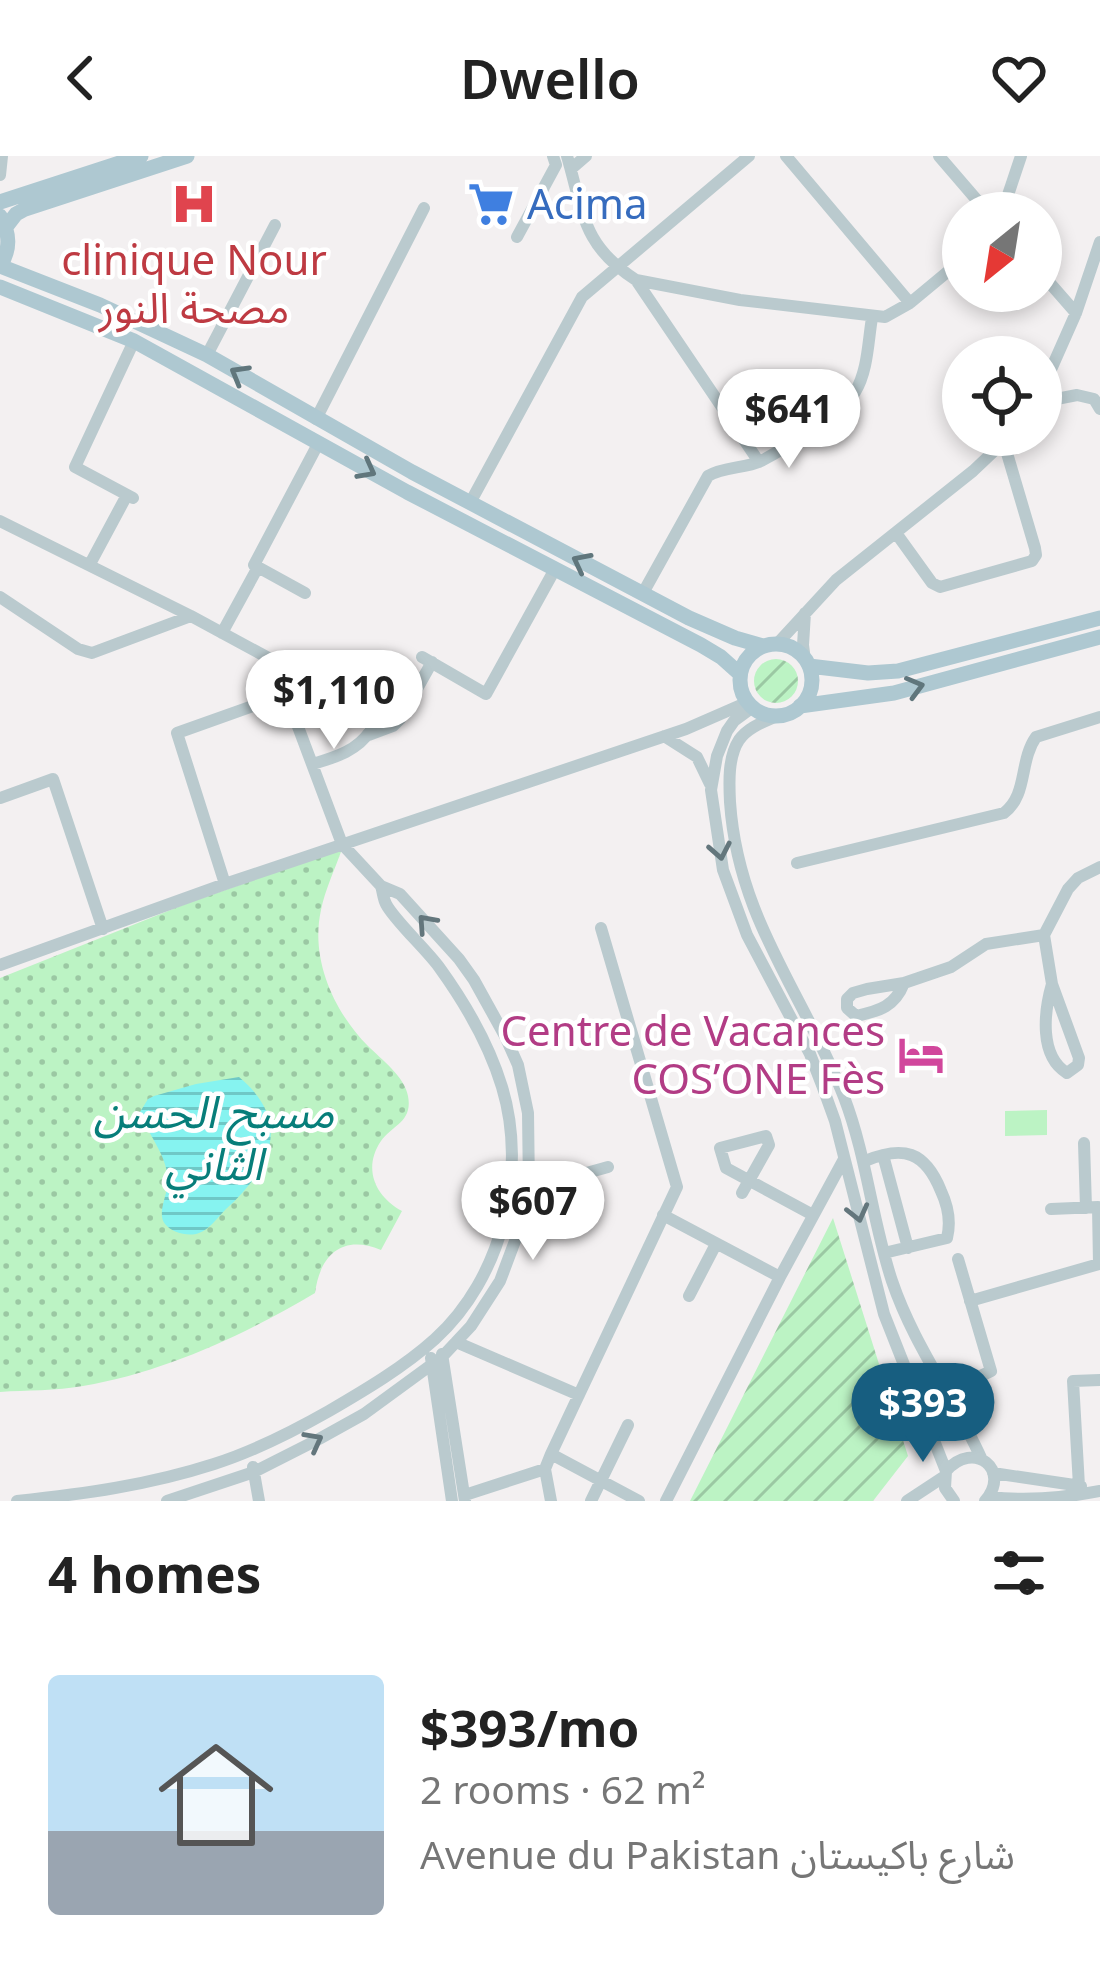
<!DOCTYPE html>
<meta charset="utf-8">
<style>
:root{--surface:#fff;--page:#f6f6f6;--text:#222;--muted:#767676;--line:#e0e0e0;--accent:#175e80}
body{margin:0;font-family:"Noto Sans","Noto Sans Arabic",sans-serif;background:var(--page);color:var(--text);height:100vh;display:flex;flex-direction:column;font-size:45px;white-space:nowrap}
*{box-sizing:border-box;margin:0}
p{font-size:39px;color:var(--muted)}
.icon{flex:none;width:66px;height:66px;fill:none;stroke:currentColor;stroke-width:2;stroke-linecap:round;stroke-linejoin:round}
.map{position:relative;height:1345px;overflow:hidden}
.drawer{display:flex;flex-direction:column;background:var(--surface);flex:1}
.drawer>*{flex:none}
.needle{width:78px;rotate:210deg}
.controls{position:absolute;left:942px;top:36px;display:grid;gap:24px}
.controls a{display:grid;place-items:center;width:120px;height:120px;border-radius:50%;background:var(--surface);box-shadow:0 6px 18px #0003;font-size:60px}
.price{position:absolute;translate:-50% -102px;padding:0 27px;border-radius:42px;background:#fff;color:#222;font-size:39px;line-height:78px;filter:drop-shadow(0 3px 6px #0008)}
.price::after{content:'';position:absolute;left:50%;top:72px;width:36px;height:27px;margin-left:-18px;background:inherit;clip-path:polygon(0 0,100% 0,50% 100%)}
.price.current{background:var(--accent);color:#fff}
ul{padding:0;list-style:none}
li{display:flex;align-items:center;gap:36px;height:300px;padding:0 48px}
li+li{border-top:3px solid var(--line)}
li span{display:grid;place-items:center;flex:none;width:336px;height:240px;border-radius:12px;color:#555}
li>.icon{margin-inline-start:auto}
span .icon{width:144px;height:144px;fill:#fffc;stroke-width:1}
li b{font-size:51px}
h2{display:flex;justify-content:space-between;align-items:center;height:144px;padding:0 48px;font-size:51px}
header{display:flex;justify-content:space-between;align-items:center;height:156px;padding:0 48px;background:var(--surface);font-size:54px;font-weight:600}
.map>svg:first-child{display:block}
.grass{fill:url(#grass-dots)}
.garden{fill:url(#garden-furrows)}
.pitch{fill:#bcf3c4}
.water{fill:url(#water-rules)}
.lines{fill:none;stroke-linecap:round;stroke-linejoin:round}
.minor{stroke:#bacace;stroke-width:12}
.major{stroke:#aec8d1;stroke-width:15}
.oneway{stroke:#60767c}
.oneway2{stroke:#63767c}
.labels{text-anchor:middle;stroke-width:9;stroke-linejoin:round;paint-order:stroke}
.shop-label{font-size:42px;fill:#366cbe;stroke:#fff;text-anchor:start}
.health-label{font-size:42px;fill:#be3a42;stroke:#fff}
.hotel-label{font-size:42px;fill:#b23c85;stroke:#fff;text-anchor:end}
.water-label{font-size:45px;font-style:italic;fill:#077e7a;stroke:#fff}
</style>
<header><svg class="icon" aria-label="back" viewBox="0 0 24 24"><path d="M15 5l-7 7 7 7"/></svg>Dwello<svg class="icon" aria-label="heart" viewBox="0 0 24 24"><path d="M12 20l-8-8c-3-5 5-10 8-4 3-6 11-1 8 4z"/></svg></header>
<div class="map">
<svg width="1100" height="1345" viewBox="0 0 1100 1345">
<defs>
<pattern id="grass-dots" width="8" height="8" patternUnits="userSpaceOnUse" patternTransform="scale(3)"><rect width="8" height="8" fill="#bcf3c4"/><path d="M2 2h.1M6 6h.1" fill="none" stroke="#9bc8a3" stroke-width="1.8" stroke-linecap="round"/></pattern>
<pattern id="garden-furrows" width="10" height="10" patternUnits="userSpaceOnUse" patternTransform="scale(3)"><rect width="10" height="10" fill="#bcf3c4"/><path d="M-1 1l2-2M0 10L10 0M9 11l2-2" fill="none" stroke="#9bc8a3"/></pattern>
<pattern id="water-rules" width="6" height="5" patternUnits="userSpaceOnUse" patternTransform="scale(3)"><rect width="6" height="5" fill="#86f3f0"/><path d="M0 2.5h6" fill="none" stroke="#6fc8c6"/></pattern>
</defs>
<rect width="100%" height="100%" fill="#f3f0f1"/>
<path class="grass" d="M342 693C335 713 325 734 321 754 310 803 334 856 368 890 381 903 405 921 408 940 413 966 392 969 381 985 362 1013 376 1041 402 1055L381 1094C342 1078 320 1099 315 1137 244 1179 165 1216 83 1230 56 1235 27 1234 0 1236V822L188 747Z"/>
<path class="garden" d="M754 525a22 22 0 1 1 44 0a22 22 0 1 1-44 0Z
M833 1062 908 1300 873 1345H690Z"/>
<path class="pitch" d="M1047 954V979L1005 980V955Z"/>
<path class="water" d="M239 921C293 966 271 1012 226 1053 218 1061 210 1073 199 1077 189 1081 172 1077 165 1068 156 1057 169 1037 168 1023 166 997 148 979 140 956L148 943 154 940 196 928Z"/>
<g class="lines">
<path class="minor" d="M567 0C584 58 582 89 636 124L759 306
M786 0 910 147
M939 0 988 57
M571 13 586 0
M0 19 2 0
M1002 57 1021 0
M517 81 556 9 553 0
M1041 117 1076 157
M636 124 740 144 885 161 910 147 963 103
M207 199 275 69
M1041 236 1076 157 1100 86
M1041 246 1077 239 1094 243 1100 253
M316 263 424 52
M133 342 75 311 134 185
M470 347 582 141 749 0
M0 365 191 460 346 544 371 560V574C357 595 336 601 313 608
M896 377 932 427 940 431 1032 405 1036 399 1035 392 1004 287
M90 408 127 339
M305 437 254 409 318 288
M643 437 708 320C725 310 746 313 763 304 782 294 845 254 855 236 868 215 868 185 872 162
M0 441 78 493 92 497 191 460
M805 457 803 489 805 504
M222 477 258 411
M777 488 836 424 973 315 1011 279
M422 501 486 538 555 413
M753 551 734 565 727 575 717 600 711 634 723 714 747 779 810 898 822 929 835 965 884 1158 946 1315
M777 560C764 566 748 571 739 584 728 601 729 626 730 646 738 764 803 836 844 941 867 1001 872 1065 892 1125 914 1190 955 1243 982 1304
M369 579 393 570 400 563 432 506
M664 580 697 601 710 628
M0 642 53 623 103 773
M797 707 1004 657C1028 639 1019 605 1036 581L1100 561
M225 728 177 577 298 534
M0 809 225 728 686 573 748 546
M904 827C895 850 880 855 856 860L847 852V843L853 837 867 833 904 827 951 811 986 788 1044 779
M1052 828C1044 856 1039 900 1067 917L1078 909 1079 902 1052 828 1044 779 1068 733 1078 722 1100 711
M1084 987 1086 1052
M883 999 908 1092
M865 1005C903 989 925 995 941 1035 948 1050 951 1066 947 1082L884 1097
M529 1033 608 1011
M742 1037 769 989 766 980 720 992 726 1012 813 1059
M663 1059 780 1121
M689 1140 716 1088
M970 1145 1099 1108 1098 1051 1051 1053
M456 1186 579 1239
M442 1198 465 1345
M431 1202 452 1345
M921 1249 991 1215 958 1103
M551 1298 639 1345
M253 1311 259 1345
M993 1317 1081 1330
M1079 1330 1073 1225 1100 1224
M465 1339 545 1313
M990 1341C1026 1345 1064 1342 1100 1335
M17 1345C84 1338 149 1329 214 1308 255 1295 292 1276 329 1255 365 1234 404 1211 435 1183 502 1122 528 1017 502 931 489 888 465 847 439 811 426 793 394 764 386 748 383 742 383 736 381 730
M167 1345 254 1316 319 1283 364 1258 442 1201 471 1170 500 1125 521 1069 529 1033 528 957 518 909 505 880 474 824 459 803 400 738 381 730 342 688 294 560 298 534 294 516
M551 1345 545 1313 551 1298 677 1031 601 772
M591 1345 628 1269
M666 1345 780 1121 844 1003
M907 1345 945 1320
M954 1345 945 1332 946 1315C974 1283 1012 1314 985 1345"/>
<path class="major" d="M0 46 141 0
M0 60C10 77 11 93 0 110
M6 71 16 58 25 53 187 0
M0 110 100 149 207 199 412 316 689 462 735 482 763 490
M0 131 134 185 407 336 701 489 721 501 740 518
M740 524a36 36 0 1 1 72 0a36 36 0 1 1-72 0Z
M809 510 868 517 898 515 1100 462
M800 550 894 537 1100 481"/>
</g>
<defs><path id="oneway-chevron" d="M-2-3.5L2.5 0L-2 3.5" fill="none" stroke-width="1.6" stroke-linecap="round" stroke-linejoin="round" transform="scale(3)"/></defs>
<g class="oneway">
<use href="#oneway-chevron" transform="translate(239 218) rotate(-150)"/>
<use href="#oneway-chevron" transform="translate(367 314) rotate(28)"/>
<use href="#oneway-chevron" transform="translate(581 406) rotate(-153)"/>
<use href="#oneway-chevron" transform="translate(915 531) rotate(-15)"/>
</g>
<g class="oneway2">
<use href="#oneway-chevron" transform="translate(720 695) rotate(79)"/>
<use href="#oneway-chevron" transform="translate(426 767) rotate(-132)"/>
<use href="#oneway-chevron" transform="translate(858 1057) rotate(76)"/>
<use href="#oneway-chevron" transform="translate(314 1285) rotate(-28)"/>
</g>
<defs>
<g id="hospital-bare" transform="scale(3.6)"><path d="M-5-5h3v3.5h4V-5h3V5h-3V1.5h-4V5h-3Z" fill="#e0444e" stroke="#fff" stroke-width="2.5" paint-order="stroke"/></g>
<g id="supermarket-bare" transform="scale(3.6)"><path d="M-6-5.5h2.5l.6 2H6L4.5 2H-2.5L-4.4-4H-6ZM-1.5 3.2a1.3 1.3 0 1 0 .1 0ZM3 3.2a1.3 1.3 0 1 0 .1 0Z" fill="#3f7fe0" stroke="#fff" stroke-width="2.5" paint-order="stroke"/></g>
<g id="hotel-bare" transform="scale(3.6)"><path d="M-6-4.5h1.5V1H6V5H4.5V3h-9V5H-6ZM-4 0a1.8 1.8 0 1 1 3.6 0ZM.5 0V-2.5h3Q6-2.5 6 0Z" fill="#d1479c" stroke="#fff" stroke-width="2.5" paint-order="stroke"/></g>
</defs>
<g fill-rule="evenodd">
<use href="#hospital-bare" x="194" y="48"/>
<use href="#supermarket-bare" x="491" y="48"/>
<use href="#hotel-bare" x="921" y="899"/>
</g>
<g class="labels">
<g class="shop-label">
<text x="527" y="63">Acima</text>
</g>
<g class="health-label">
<text x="194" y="119">clinique Nour<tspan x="194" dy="48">مصحة النور</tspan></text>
</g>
<g class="hotel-label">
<text x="885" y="890">Centre de Vacances<tspan x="885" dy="48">COS’ONE Fès</tspan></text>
</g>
<g class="water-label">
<text x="214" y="972">مسبح الحسن<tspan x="214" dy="52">الثاني</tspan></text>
</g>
</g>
</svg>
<div class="controls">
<a><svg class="needle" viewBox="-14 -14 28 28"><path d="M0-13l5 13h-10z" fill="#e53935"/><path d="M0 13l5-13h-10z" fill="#767676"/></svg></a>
<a><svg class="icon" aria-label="locate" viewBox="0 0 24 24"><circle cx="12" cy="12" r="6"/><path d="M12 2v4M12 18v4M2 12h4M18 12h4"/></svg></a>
</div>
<b class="price" style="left:789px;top:315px">$641</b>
<b class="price" style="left:334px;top:596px">$1,110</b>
<b class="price" style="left:533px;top:1107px">$607</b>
<b class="price current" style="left:923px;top:1309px">$393</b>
</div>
<section class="drawer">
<h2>4 homes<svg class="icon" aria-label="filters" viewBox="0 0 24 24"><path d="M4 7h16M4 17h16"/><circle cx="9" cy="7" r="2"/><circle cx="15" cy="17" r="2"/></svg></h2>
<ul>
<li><span style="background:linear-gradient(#bfe0f5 65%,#9aa5b1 0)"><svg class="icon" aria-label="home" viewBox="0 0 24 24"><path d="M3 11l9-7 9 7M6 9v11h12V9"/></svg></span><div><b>$393/mo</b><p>2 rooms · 62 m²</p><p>Avenue du Pakistan شارع باكيستان</p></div></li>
</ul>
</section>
